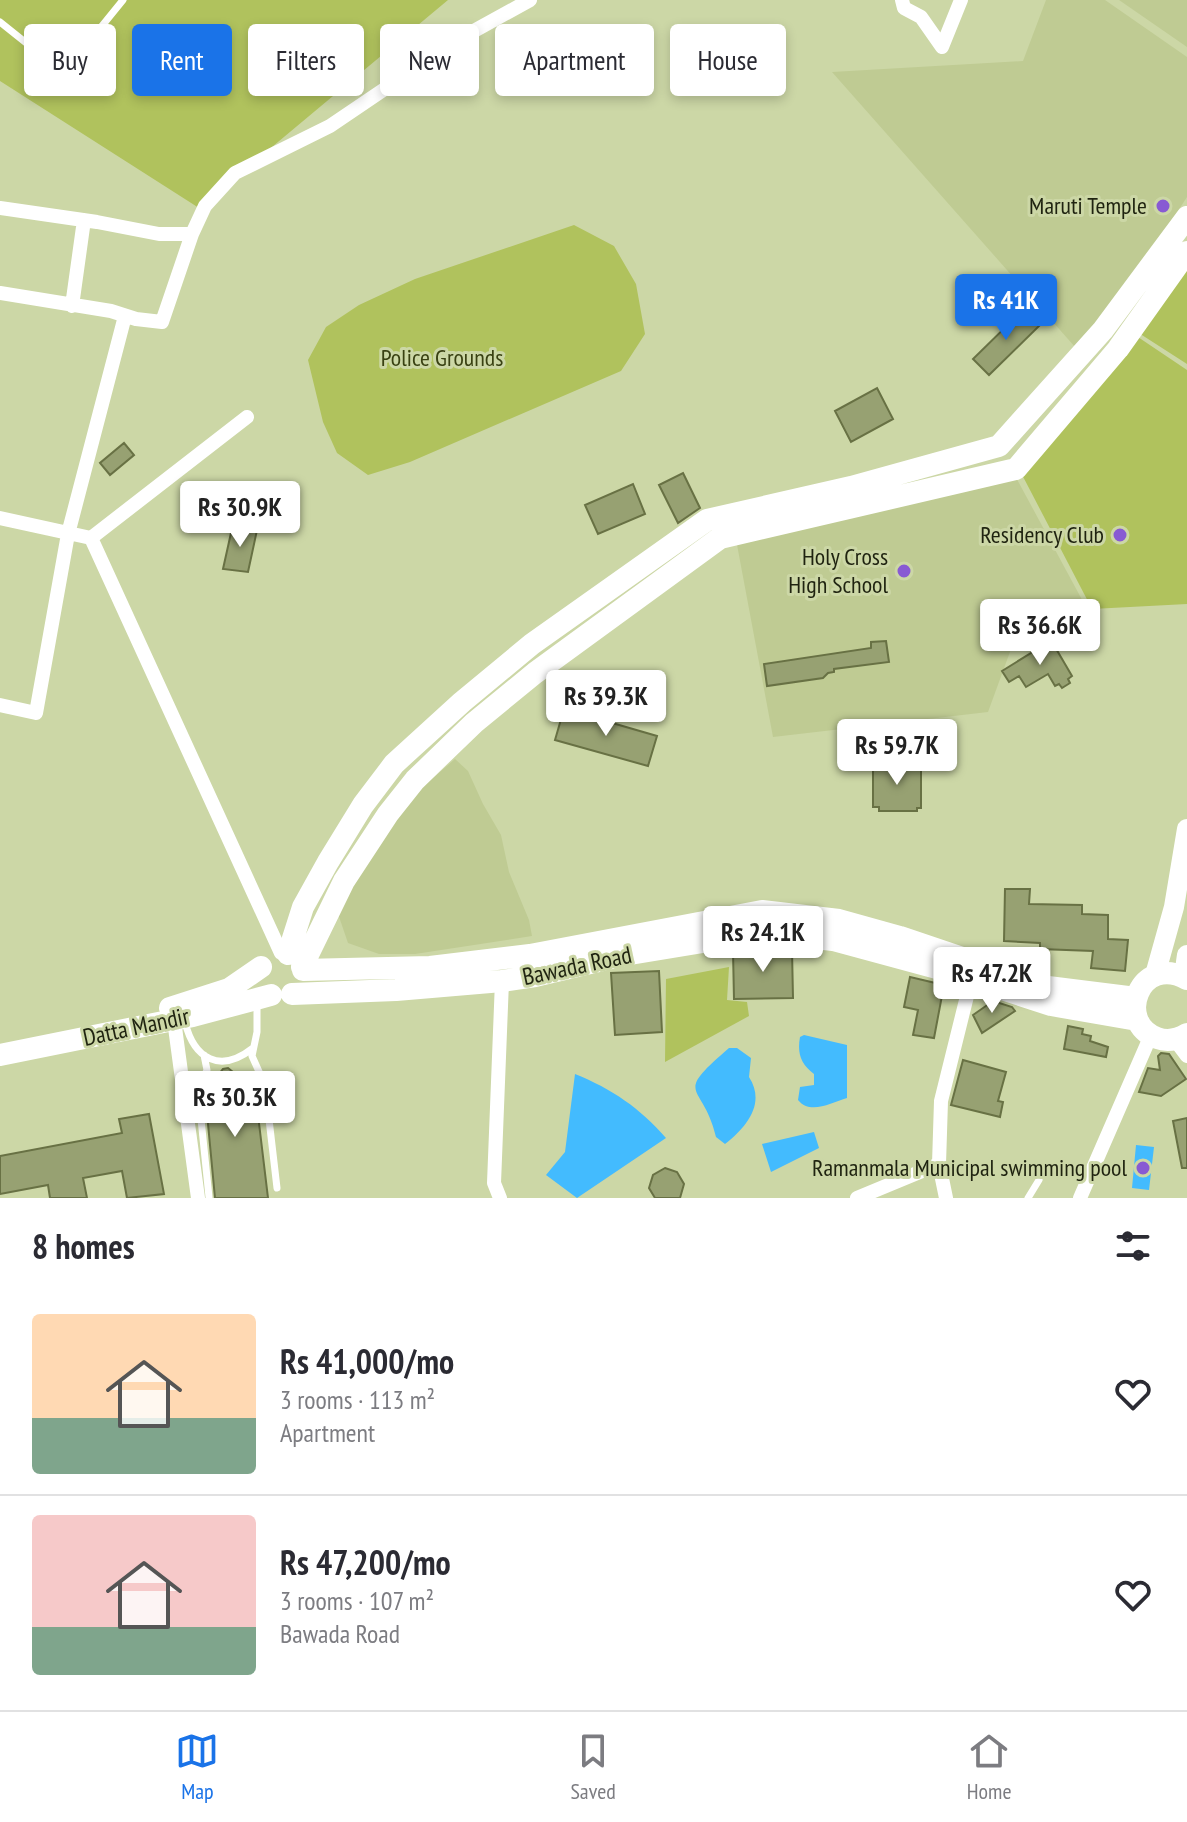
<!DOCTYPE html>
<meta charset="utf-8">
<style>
:root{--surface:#fff;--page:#f2f2f3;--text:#2b2b33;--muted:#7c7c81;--line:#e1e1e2;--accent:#1a73e8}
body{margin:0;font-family:"PT Sans Narrow",sans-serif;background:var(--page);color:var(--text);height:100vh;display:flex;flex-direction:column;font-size:30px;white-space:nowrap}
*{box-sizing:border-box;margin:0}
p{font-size:26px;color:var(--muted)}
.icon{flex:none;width:44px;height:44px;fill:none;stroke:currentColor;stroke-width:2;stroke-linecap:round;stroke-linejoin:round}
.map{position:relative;height:1198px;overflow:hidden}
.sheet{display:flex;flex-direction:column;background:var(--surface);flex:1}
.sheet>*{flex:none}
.top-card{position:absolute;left:24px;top:24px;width:1140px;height:72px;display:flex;gap:16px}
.price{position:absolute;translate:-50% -68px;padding:0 18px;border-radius:8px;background:#fff;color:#222;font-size:26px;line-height:52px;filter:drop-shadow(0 2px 4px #0008)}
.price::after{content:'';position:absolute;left:50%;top:48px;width:24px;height:18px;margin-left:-12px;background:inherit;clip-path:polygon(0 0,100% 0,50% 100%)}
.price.active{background:var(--accent);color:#fff}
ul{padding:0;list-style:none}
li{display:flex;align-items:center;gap:24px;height:200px;padding:0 32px}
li+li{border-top:2px solid var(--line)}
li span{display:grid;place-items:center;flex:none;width:224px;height:160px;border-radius:8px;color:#555}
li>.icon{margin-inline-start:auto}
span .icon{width:96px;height:96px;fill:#fffc;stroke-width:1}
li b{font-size:34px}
h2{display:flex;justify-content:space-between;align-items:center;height:96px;padding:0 32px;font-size:34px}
.pill{padding:0 28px;border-radius:8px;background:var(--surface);box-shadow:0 4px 12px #0003;font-size:28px;line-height:72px}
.pill.active{background:var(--accent);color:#fff}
.tabs{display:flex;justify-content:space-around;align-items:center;height:112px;border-top:2px solid var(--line);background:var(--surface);font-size:22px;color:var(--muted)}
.tabs a{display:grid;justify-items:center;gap:4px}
.tabs .active{color:var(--accent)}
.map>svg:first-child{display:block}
.built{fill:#bfcb93}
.green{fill:#b0c25d}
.water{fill:#43bbfe}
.building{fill:#97a172;stroke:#687144;stroke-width:2}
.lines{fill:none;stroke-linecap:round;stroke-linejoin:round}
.service{stroke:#fff;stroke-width:7}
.minor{stroke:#fff;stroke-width:14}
.secondary{stroke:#fff;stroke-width:20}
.primary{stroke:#fff;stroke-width:22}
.poi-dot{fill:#885ad3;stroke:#ccd7a6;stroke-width:3}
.labels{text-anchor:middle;stroke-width:6;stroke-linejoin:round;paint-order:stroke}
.poi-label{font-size:24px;fill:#1f2310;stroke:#ccd7a6;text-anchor:end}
.park-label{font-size:24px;fill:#394112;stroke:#ccd7a6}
.street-label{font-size:24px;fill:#1f2310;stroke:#ccd7a6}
</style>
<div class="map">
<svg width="1187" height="1198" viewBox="0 0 1187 1198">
<rect width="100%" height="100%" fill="#ccd7a6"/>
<path class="built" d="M1046 0H1105L1187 57V197L1083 356 832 72 1023 61Z
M1119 0H1187V47Z
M1012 470 1087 609 1026 608 988 712 773 737 735 534Z
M455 759 468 771 483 804 501 835 509 872 529 920 532 936 415 954H379L348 943 334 902 410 798Z"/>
<path class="green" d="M0 0H448L199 208 0 81Z
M574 225 614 246 636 284 645 334 621 371 410 462 368 475 337 453 323 422 308 360 326 327 359 305 415 279Z
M1187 252V364L1131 328Z
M1129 331 1187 370V604L1092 609 1018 467Z
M729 967 727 1000 747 1002 749 1016 665 1062 666 979Z"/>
<path class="water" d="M804 1035 847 1045V1098C831 1103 810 1115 798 1100L800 1087 814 1085V1074C801 1064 797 1054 800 1037Z
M729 1048H737L751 1058 749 1077C766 1103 747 1127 725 1144L716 1137C703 1081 671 1098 729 1048Z
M575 1074C612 1089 640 1108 666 1138L577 1198 546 1175 565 1152Z
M814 1132 819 1148 771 1172 762 1144Z
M1136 1145 1154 1147 1149 1190 1132 1188Z"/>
<path class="building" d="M1023 310 1039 326 989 375 973 359Z
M877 388 893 419 851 442 835 411Z
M124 443 134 455 110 475 100 463Z
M683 473 700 508 678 523 659 485Z
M633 484 645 514 598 534 585 505Z
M233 524 257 530 248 572 223 569Z
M1047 639 1052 649 1055 647 1072 676 1068 679 1070 683 1062 688 1059 684 1055 686 1048 674 1026 687 1019 676 1009 682 1002 671 1039 648 1037 645Z
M886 641 889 662 834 669V672L828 673 823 678 767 686 764 664 871 648V642Z
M564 709 657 736 648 766 555 740Z
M873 763H921V808H917V811H879V807H873Z
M1005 889H1030L1029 904 1082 905V914L1108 915V939L1128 940 1125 971 1091 968 1093 951 1040 949V943L1004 941Z
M792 950 793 998 734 999 733 951Z
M659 971 662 1032 615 1035 611 973Z
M910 977 944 985 934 1038 913 1035 918 1010 904 1007Z
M993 1001 1012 1007 1015 1011 982 1033 973 1015Z
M1068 1026 1083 1029 1082 1034 1091 1036 1090 1041 1108 1047 1106 1057 1064 1049Z
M1161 1053 1169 1054 1186 1079 1161 1096 1139 1092 1148 1068 1160 1070 1158 1056Z
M963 1060 1006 1072 998 1101 1003 1102 1000 1117 951 1105Z
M228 1068 255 1090 268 1198H215L205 1092 223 1069Z
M149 1114 164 1194 127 1198 122 1171 83 1178 87 1198H50L48 1185 0 1194V1156L122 1133 119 1119Z
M1187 1118V1168H1182L1173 1121Z
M665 1168 677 1172 684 1184 680 1198H655L649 1188 653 1175Z"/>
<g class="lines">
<path class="service" d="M0 22 40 54 60 62 80 53 123 0
M257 1002V1032L252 1056 265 1085 277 1188
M185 1022C194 1059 220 1074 253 1048
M204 1055 207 1070 198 1090 209 1197
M1028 1198 1039 1180"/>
<path class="minor" d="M902 0 904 8 921 17 942 47 961 0
M0 208 97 222 159 234H192
M0 293 111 311 136 319 162 322 192 234 205 206 235 173 330 126 454 42 530 0
M72 306 84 220
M0 518 91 538 247 417
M91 538 281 953
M0 705 36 713 68 534 125 316
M174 1020 198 1198
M1175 1040 1187 1056
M500 1198 494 1183 502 981
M857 1198 939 1164
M946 1198 939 1164 941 1101 971 980
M1080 1198 1151 1035"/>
<path class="secondary" d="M1155 975 1174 907 1187 829
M1184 976 1187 955"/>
<path class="primary" d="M288 954 303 907 328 862 363 805 394 764 462 702 532 644 707 520 851 487 999 446 1103 330 1187 217
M302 967 344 881 388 814 415 780 474 723 535 673 720 538 1016 469 1118 349 1187 252
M303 970 430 967 530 955 762 911 839 920 900 937 1048 987 1136 998
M1187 979C1140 953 1114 1022 1157 1038 1168 1042 1177 1040 1187 1034
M292 994 396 990 502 981 535 976 624 955 763 932 833 940 940 969 1051 1005 1137 1020
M170 1008 229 989 261 967
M0 1055 193 1016 271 995"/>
</g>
<g class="poi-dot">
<circle cx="1163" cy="206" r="8"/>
<circle cx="1120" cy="535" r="8"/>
<circle cx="904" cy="571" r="8"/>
<circle cx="1143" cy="1168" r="8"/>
</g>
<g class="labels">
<g class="poi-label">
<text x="1147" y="214">Maruti Temple</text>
<text x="1104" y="543">Residency Club</text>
<text x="888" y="565">Holy Cross<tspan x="888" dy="28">High School</tspan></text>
<text x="1127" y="1176">Ramanmala Municipal swimming pool</text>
</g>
<g class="park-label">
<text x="442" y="366">Police Grounds</text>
</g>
<g class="street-label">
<text transform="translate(577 966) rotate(-12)" y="8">Bawada Road</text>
<text transform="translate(136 1027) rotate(-12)" y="8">Datta Mandir</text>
</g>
</g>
</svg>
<b class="price active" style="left:1006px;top:342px">Rs 41K</b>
<b class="price" style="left:240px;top:549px">Rs 30.9K</b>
<b class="price" style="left:1040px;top:667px">Rs 36.6K</b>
<b class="price" style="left:606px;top:738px">Rs 39.3K</b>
<b class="price" style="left:897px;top:787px">Rs 59.7K</b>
<b class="price" style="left:763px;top:974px">Rs 24.1K</b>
<b class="price" style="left:992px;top:1015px">Rs 47.2K</b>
<b class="price" style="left:235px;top:1139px">Rs 30.3K</b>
<div class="top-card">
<a class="pill">Buy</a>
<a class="pill active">Rent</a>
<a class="pill">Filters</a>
<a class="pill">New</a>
<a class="pill">Apartment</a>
<a class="pill">House</a>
</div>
</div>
<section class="sheet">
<h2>8 homes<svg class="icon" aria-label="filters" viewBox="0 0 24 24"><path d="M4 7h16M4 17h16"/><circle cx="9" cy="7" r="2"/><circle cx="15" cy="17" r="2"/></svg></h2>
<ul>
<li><span style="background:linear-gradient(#ffd9b3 65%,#7fa58c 0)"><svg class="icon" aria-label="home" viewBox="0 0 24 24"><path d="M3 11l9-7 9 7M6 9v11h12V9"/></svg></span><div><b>Rs 41,000/mo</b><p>3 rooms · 113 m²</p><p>Apartment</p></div><svg class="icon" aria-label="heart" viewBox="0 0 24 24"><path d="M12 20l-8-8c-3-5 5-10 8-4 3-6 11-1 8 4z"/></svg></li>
<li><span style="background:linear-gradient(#f6c9c9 70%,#7fa58c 0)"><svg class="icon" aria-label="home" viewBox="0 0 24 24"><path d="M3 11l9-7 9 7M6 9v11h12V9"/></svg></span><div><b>Rs 47,200/mo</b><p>3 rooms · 107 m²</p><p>Bawada Road</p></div><svg class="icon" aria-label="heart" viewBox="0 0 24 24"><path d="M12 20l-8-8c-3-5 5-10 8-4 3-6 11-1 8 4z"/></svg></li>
</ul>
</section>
<nav class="tabs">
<a class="active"><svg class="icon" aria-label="map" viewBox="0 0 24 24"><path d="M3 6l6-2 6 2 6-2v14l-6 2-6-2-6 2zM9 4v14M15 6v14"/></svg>Map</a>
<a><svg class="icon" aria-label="saved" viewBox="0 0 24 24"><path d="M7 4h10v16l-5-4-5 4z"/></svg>Saved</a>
<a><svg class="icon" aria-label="home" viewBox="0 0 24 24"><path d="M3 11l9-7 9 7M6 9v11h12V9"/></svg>Home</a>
</nav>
